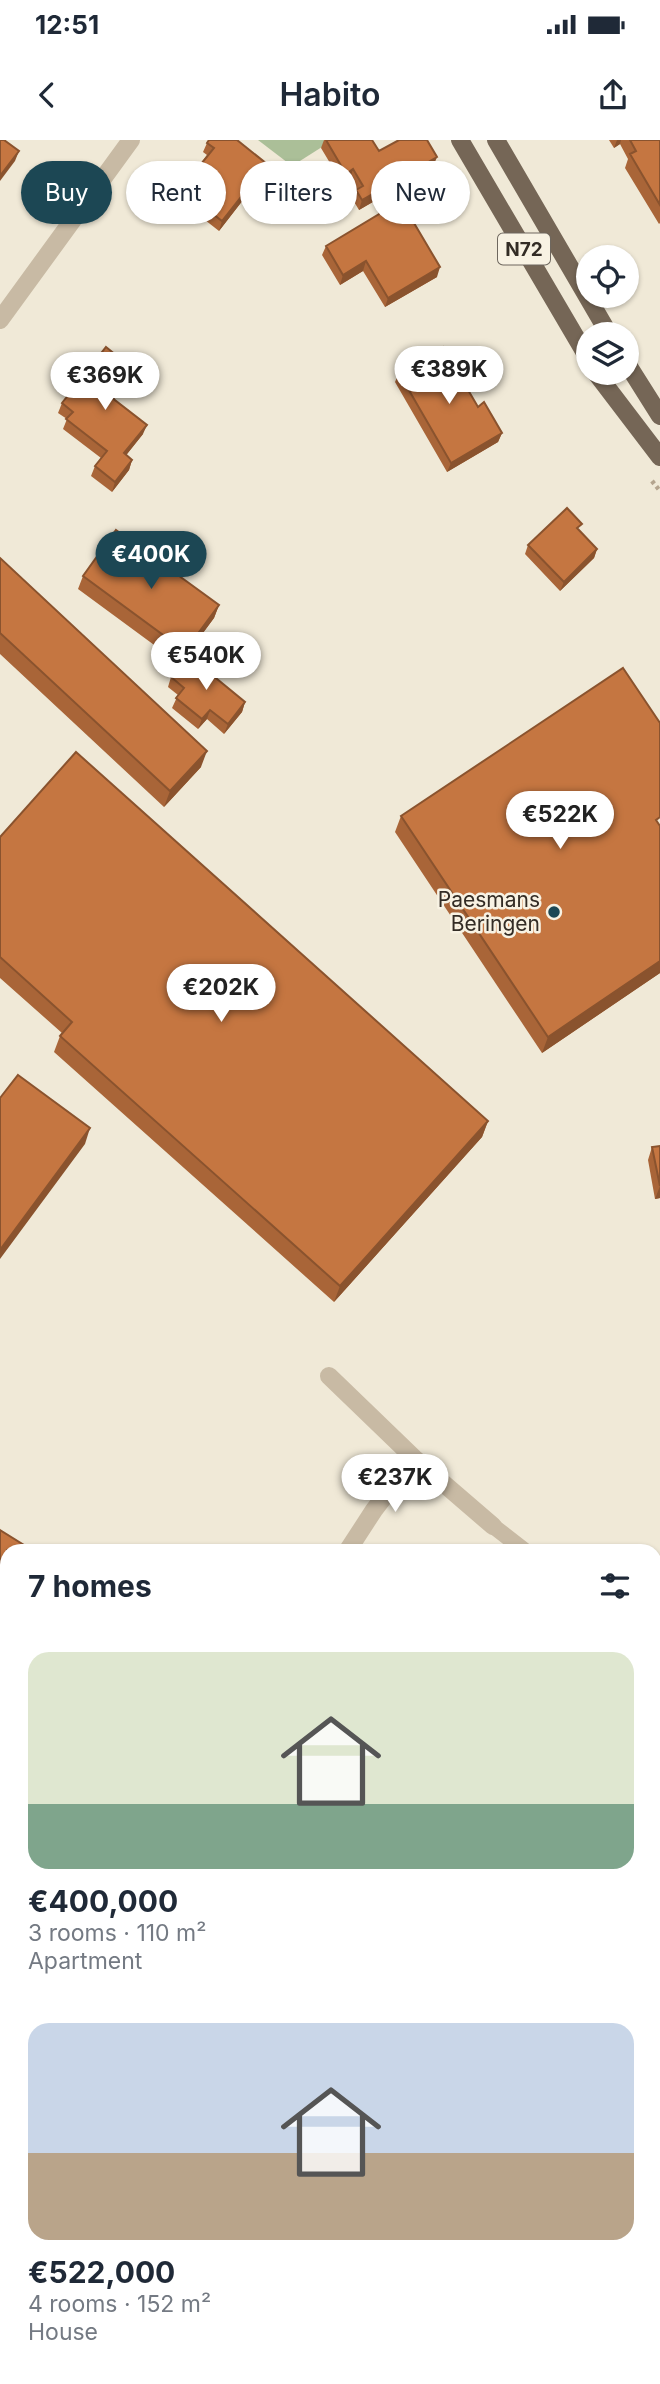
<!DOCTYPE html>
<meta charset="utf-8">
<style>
:root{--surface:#fff;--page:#f6f6f7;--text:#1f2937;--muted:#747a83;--accent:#1c4754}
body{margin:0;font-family:Inter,sans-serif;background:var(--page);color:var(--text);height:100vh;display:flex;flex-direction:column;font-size:26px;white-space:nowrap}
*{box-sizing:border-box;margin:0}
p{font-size:23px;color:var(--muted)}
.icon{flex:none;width:38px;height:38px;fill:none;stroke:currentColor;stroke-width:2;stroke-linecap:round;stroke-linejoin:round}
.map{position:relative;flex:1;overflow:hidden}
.details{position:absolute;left:0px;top:1404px;width:662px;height:842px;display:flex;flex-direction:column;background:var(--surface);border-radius:21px 21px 0 0;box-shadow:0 2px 5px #0004}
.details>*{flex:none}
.guide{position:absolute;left:21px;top:21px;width:620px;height:63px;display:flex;gap:14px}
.controls{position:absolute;left:576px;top:105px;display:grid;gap:14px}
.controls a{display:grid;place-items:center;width:63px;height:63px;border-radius:50%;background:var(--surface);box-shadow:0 2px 5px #0004;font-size:35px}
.price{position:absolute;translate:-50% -60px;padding:0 16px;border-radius:24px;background:#fff;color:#222;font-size:23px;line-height:46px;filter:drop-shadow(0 2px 4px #0008)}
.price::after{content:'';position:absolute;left:50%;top:42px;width:21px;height:16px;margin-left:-10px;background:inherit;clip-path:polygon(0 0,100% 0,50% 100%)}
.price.on{background:var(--accent);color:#fff}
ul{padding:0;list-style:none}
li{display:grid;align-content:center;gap:14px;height:371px;padding:0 28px}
li span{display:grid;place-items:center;height:217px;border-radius:21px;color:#555}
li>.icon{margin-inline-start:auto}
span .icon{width:126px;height:126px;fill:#fffc;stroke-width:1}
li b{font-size:30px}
h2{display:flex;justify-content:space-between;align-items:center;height:84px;padding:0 28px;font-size:30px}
.pill{padding:0 24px;border-radius:32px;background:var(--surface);box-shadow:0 2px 5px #0004;font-size:24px;line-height:63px}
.pill.on{background:var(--accent);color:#fff}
.status{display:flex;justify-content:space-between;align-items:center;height:49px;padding:0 35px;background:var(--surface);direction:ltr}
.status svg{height:19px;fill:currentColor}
header{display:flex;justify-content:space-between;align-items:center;height:91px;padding:0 28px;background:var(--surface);font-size:32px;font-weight:600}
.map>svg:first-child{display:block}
.green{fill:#abbf98}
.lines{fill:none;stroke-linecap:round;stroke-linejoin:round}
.stream{stroke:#77a2ad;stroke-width:10}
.path{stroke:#b4a48e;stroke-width:4.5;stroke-dasharray:3.5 3.5;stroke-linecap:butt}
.service{stroke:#c8baa4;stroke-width:16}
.minor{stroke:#c8baa4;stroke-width:18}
.primary{stroke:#756656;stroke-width:18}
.wall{fill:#a96538}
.shaded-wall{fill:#8a532e}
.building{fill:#c57641;stroke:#8a532e;stroke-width:2}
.poi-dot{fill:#1c4754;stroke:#f8f2e3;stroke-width:2.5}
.labels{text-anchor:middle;stroke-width:5;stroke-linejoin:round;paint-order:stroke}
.shield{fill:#f8f2e3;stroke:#6e675e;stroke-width:2}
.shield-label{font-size:19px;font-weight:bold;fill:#332c25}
.poi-label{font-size:21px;fill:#332c25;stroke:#f8f2e3;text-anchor:end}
</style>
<div class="status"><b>12:51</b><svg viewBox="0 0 49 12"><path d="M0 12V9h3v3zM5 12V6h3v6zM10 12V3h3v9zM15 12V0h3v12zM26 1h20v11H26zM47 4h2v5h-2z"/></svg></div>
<header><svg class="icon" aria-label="back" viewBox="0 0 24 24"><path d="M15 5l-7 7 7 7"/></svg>Habito<svg class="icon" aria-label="share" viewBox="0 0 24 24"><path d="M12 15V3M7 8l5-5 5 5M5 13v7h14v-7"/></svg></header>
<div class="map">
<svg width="660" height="2244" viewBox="0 0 660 2244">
<rect width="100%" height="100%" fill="#f0e9d7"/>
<path class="green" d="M258 0H333L292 26Z"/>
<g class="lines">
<path class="stream" d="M654 2185 660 2170
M633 2244 635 2238"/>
<path class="path" d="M652 341 660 351"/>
<path class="service" d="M493 1386 524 1410
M654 1699 660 1703"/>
<path class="minor" d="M0 180 131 0
M329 1236 414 1318 493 1386
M348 1410 374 1370 414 1318
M0 1947 7 1939
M0 2012 7 2028
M0 2159 7 2144
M176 2238 187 2244"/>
<path class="primary" d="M460 0 588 218
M496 0 609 194
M626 222 660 276
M596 233 660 317"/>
</g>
<path class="wall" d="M324 0H372L379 11 433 27 359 70 353 60 356 51 350 39 342 43 321 8Z
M609 0H660V83L659 84 625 28 628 19 620 4 614 8Z
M207 3 267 24 264 33 219 91 177 58 181 49 207 15 203 12Z
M326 106 437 137 385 167 363 131 340 145 322 115Z
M133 229 130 238 114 259 143 294 126 315 132 320 129 330 112 352 91 336 95 326 101 318 63 289 67 279 58 273 62 263Z
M399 233 478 267 502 293 498 302 447 332 395 242Z
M580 391 597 409 594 418 560 451 525 414 528 405Z
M0 418 201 627 164 667 0 514Z
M83 436 219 465 214 478 180 524 78 449Z
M171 537 245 562 242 572 224 594 207 579 198 589 172 568 178 555 168 547Z
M401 676 660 833 542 913 395 692Z
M0 697 488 981 482 997 334 1162 54 912 60 896 62 893 0 838Z
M660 1006V1058L655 1059 648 1020 652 1007Z
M0 1390 7 1410V1673L0 1669Z
M654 1492 660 1496V1686L654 1682Z
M390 2238H499L497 2244H402Z"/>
<path class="shaded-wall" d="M617 0H621L620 4 614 8Z
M19 11 15 21 0 41V36Z
M437 17 433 27 359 70 362 60Z
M267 24 264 33 219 91 222 81Z
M353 29 350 39 342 43 346 34Z
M366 121 363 131 340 145 343 135Z
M440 127 437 137 385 167 388 158Z
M133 229 130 238 108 267 111 257Z
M147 285 143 294 120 323 124 313Z
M502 293 498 302 447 332 451 323Z
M132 320 129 330 112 352 115 342Z
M597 409 594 418 560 451 564 442Z
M219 465 214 478 180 524 185 511Z
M245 562 242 572 224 594 228 584Z
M210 570 207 579 198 589 202 579Z
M207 611 201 627 164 667 170 651Z
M660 821V833L542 913 548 897Z
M488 981 482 997 334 1162 340 1146Z
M90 988 85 1004 0 1119V1110Z
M660 1046V1058L655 1059Z"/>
<path class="building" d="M0 0H4L19 11 0 36Z
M209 0H237L267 24 222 81 181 49 214 8 207 3Z
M326 0H372L379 11 399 0H427L437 17 362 60 356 50 363 46 353 29 346 34Z
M630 0H660V65L630 14 636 11Z
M401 61 440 127 388 158 366 121 343 135 326 106Z
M106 207 133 229 111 257 147 285 124 313 132 320 115 342 95 326 107 311 66 279 73 272 62 263Z
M443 207 478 267 484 262 502 293 451 323 399 233Z
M567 368 582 384 577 388 597 409 564 442 528 405Z
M116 390 219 465 185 511 83 436Z
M0 418 207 611 170 651 0 493Z
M189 516 245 562 228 584 210 570 202 579 176 558 184 548 171 537Z
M623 528 660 583V677L656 680 660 686V821L548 897 401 676Z
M76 612 488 981 340 1146 60 896 72 882 0 817V697Z
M18 935 90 988 0 1110V958Z
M660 1006V1046L652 1007Z
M0 1390 32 1410H7V1657L0 1652Z
M654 1492 660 1496V1666L654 1662Z
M429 2238H499L497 2244H441Z"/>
<circle class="poi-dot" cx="554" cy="772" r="7"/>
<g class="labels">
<rect class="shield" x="498" y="93.5" width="52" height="31" rx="5"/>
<g class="shield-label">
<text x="524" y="116">N72</text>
</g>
<g class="poi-label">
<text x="540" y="767">Paesmans<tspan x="540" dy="24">Beringen</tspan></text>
</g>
</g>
</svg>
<div class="controls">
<a><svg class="icon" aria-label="locate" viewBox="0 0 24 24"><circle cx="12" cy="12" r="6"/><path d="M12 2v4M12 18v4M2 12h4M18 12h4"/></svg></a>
<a><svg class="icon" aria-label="layers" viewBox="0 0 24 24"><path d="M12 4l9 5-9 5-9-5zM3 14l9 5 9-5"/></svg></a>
</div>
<b class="price" style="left:449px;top:266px">€389K</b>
<b class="price" style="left:105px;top:272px">€369K</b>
<b class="price on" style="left:151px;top:451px">€400K</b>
<b class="price" style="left:206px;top:552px">€540K</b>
<b class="price" style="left:560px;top:711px">€522K</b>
<b class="price" style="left:221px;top:884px">€202K</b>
<b class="price" style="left:395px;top:1374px">€237K</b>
<div class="guide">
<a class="pill on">Buy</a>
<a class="pill">Rent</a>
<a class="pill">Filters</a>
<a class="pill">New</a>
</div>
<section class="details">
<h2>7 homes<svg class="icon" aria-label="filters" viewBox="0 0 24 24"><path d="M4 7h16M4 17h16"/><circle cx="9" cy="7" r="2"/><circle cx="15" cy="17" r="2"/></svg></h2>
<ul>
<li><span style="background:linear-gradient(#dfe7d0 70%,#7fa58c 0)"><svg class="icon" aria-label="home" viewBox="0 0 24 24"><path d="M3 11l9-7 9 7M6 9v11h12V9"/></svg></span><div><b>€400,000</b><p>3 rooms · 110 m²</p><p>Apartment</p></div></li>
<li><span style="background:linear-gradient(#c9d6e8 60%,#b9a48a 0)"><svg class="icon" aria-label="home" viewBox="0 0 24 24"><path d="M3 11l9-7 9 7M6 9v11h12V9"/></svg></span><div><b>€522,000</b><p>4 rooms · 152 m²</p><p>House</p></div></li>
</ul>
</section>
</div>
